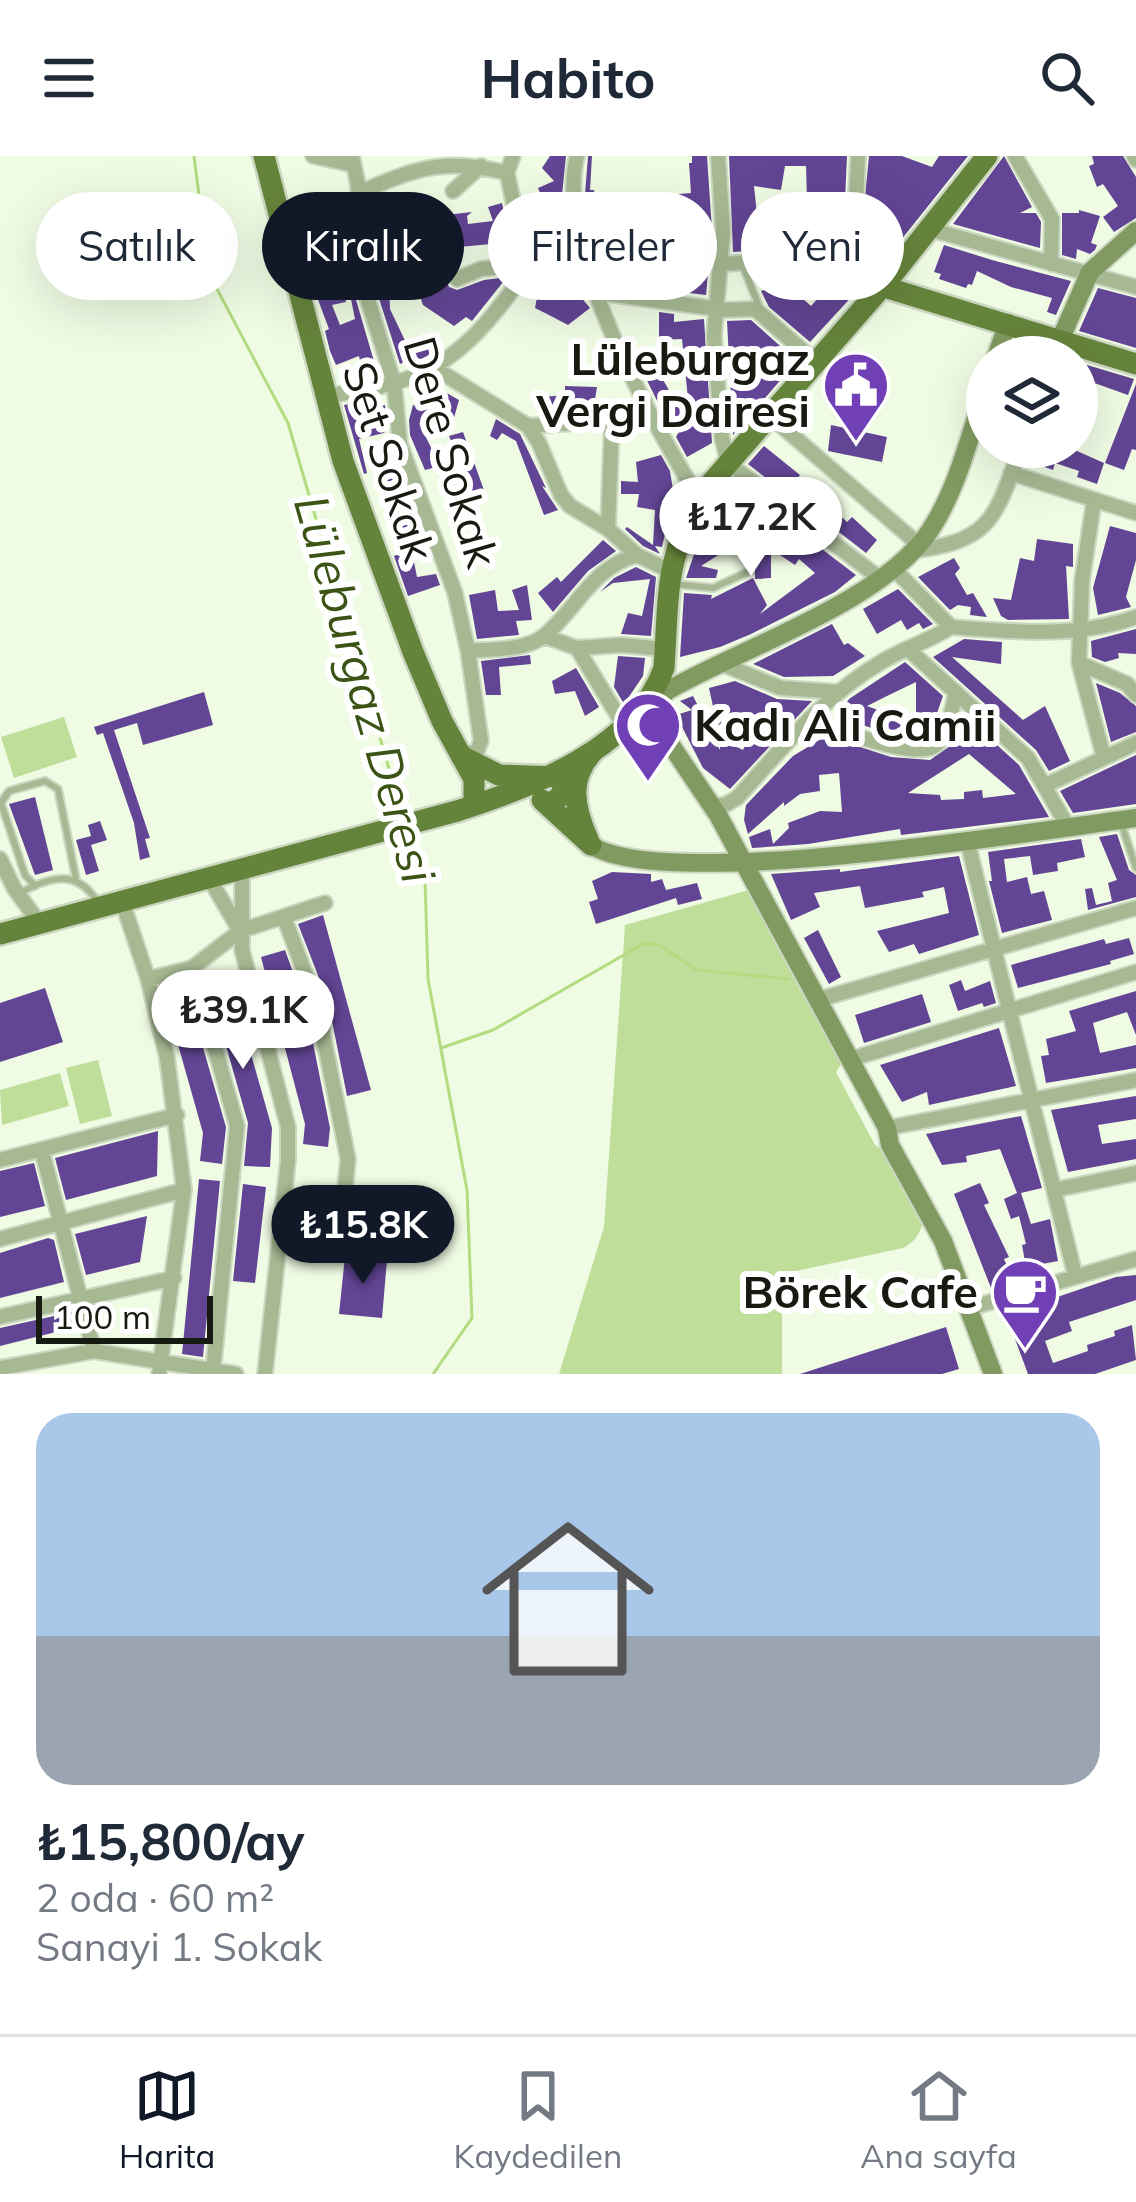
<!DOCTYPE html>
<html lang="tr">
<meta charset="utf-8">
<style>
:root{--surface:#fff;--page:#f6f6f7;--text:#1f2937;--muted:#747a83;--line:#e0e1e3;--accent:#111827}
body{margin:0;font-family:Mulish,sans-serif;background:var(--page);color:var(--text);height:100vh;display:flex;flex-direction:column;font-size:45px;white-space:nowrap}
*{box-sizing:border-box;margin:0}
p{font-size:39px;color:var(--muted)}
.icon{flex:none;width:66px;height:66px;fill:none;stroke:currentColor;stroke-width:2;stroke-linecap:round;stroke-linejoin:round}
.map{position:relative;height:1218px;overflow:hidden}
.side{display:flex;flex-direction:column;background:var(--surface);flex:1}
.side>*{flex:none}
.hud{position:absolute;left:36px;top:36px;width:1065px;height:108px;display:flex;gap:24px}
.fabs{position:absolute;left:966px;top:180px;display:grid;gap:24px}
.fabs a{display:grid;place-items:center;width:132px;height:132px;border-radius:50%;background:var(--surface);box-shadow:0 12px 48px #0002;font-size:60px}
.scale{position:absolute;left:36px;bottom:30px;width:177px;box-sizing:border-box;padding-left:12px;border:6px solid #161a11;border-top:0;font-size:33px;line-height:42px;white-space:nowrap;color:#161a11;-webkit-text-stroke:9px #fff;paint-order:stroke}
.price{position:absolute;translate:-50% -102px;padding:0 27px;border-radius:42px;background:#fff;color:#222;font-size:39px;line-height:78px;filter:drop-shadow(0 3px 6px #0008)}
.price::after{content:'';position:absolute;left:50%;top:72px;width:36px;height:27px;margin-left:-18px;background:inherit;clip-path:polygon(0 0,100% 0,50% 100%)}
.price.on{background:var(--accent);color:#fff}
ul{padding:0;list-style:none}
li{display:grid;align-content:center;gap:24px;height:636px;padding:0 36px}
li+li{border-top:3px solid var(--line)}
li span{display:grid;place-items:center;height:372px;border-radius:36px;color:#555}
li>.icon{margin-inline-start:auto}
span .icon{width:216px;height:216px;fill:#fffc;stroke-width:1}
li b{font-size:51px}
.chip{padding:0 42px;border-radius:54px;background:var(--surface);box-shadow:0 12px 48px #0002;font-size:42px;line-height:108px}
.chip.on{background:var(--accent);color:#fff}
header{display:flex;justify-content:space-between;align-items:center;height:156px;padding:0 36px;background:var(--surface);font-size:54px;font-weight:700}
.menu{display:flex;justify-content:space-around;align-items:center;height:168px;border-top:3px solid var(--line);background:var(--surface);font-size:33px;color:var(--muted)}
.menu a{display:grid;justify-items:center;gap:6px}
.menu .on{color:var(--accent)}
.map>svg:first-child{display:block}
.green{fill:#bede9a}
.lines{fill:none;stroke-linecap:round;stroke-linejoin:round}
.stream{stroke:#b3db80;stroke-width:3}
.building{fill:#624594;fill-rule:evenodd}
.lane-casing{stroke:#ccd7c1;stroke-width:10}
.street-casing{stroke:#ccd7c1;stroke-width:18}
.secondary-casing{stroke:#ccd7c1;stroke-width:22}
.primary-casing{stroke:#ccd7c1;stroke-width:26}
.lane{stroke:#a7b993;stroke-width:6}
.street{stroke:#a7b993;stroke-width:14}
.secondary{stroke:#819a61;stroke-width:18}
.primary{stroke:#65843b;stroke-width:21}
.labels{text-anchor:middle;stroke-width:12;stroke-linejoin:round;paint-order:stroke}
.poi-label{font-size:45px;font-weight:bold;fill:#161a11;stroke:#fff;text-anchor:end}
.street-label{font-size:45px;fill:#161a11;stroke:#fff}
.water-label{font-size:48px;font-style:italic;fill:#3b5314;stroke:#fff}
</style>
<header><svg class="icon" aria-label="menu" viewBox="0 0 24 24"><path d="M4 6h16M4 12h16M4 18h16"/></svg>Habito<svg class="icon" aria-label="search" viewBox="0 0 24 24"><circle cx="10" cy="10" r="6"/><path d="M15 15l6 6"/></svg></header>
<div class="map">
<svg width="1136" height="1218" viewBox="0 0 1136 1218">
<rect width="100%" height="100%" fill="#effbe3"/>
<path class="green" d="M64 561 77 601 14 622 1 581Z
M749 734 843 905 836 916 875 989 895 1002 925 1059C921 1075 918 1084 903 1092L782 1118V1218H559L604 1071 625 769Z
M98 904 112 960 80 968 66 912Z
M60 917 69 950 2 969 0 934Z"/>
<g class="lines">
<path class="stream" d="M194 0 209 118 288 267 402 657
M409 678 425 724 428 823 467 1034 472 1162 433 1218
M441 892 493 874 643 788H657L697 814 788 823"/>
</g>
<path class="building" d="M550 0H566L562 39 568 83 545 87 544 102 537 100 527 57 535 55 539 68 559 65 554 43 544 47 538 32 554 25 542 12Z
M588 0H592L590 34H594L596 52 602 50 605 66 627 63 626 52 638 51 641 91 649 116 647 132 621 128 623 113 630 114 626 83 594 92 585 38Z
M692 0H707L712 74 706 139 664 134 668 121 664 75 682 71 679 38 691 37 689 7H692Z
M729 0H847L845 44 831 90 733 96ZM785 10H806L807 43 826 45 817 69H779L774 77 759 78 754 30 781 34Z
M869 0H902L932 11 939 0H968L885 104 856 96 859 83 869 74 862 71Z
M1004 0 1032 51 1020 57H1036L1041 66 1040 92 953 68Z
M1092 0H1123L1136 21V62L1114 76 1103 61 1118 50 1103 28 1097 31 1089 10 1094 8Z
M502 47 513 98 503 99 502 87 459 91 457 111 446 123 449 131 457 134 484 124 507 121 472 165 466 161 454 170 423 149 419 138 425 136 421 116H414L410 79 375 82 373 66 404 63 403 58 419 56 421 77 448 73 446 59 472 56 467 60 468 68 493 65 488 51Z
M1079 54 1100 60 1091 87 1097 89 1095 94 1090 98 1077 93 1076 103 1062 99V57H1079Z
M349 69 352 112 339 114 337 100 315 104 311 85 332 81 331 71Z
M944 89 992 104 1071 125 1056 159 1047 156 1052 142 1011 131 977 115 972 129 968 128 966 132 939 123 941 118 934 116Z
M830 112 868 123 810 186 769 151 761 135 782 128 792 144 793 134 811 150 826 133 794 122 795 115Z
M540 125 580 140 590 152 568 169 547 158 535 152Z
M389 127 390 153 409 193 429 177 440 193 406 211 404 206 400 208 375 130Z
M1098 132 1136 142V192L1079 175Z
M343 135 346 146 332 149 340 169 355 163 350 138 354 137 378 219 364 222 359 200 336 209 330 195 325 175 329 173 317 141Z
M659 156 674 158V166L704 163 712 287 687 301 676 281 680 274 667 265 632 194 645 192 691 273 682 183 659 184Z
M751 164 797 205 733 279 727 165Z
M1077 206 1134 223 1128 239 1086 224 1077 246Z
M432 224 440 229 438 232 459 244 450 276 419 267 440 310 425 314 410 279 409 264 413 249 420 251 425 228Z
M1136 228V294L1132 293 1124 314 1105 307Z
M565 230 597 231 594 249 607 248V252L544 258 543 241 565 239Z
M366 245 368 254 385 249 387 272 384 277 359 283 367 317 364 318 344 249Z
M496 263 520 278 546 332 542 330 558 354 544 359 516 285 502 277 497 284 490 280Z
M831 269 887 281 882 306 828 295Z
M463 276 485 337 475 341 449 280Z
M764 290 800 319 785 337 748 308Z
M1032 291H1068L1104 307 1097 328 1077 321 1079 315 1055 307 1053 314 1028 305Z
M389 292 426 390 412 396 417 421 436 418 440 429 408 440 394 400 406 395 384 313 381 294Z
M661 299 670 315 674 340 662 391 655 390 660 398 643 390 625 373 627 371 653 389 655 354 637 351 639 338H621V325L638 326 636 306Z
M733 325 742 332 707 379 710 382 754 344 799 383 802 378 856 419 835 436 751 478 720 491 680 501 684 437 712 439 711 443 753 422 767 449 760 458 815 417 799 403 795 409 771 393V422L755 423 754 401 770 396 753 377 701 410 718 414 716 422H686L705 366Z
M820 340 847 366 852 361 877 384 866 397 808 352Z
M1110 370 1136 377V404L1126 441 1131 451 1098 459 1093 432Z
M1037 383 1073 388V411L1066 410 1069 463 1008 464 1001 460 993 442 1011 444 1020 402 1034 405Z
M603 384 616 395 588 415 553 456 538 437 557 421 561 426Z
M954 402 960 412 955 418 967 439 973 437 987 461 970 459 971 451 958 449 950 454 918 421Z
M636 411 656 421 651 480 621 478 628 457 642 460 650 423 613 427 600 436 614 422Z
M527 429 532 464 516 465 519 479 477 483 469 439 495 434 498 455 519 454 512 434Z
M898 433 933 468 923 473 919 467 907 474 901 464 877 478 863 453Z
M832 468 844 489 848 487 865 500 833 520 784 521 753 508Z
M1136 473V498L1118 497 1119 502 1105 506 1092 501 1091 485Z
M964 483 1002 486 1001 508 952 501 1023 564 1045 550 1070 605 1049 615 1036 594 933 501Z
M530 499 531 508 499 511 501 539H486L481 505Z
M618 500 645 502 643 520 624 548 614 531Z
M905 506 943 540 929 580H896L838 561 849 543ZM916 526V568L867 550 889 539Z
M576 512 599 551 585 560 575 535 555 538 552 525Z
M735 525 777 543 812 545 730 633 703 612 676 559 692 554 680 545 693 540 709 571 698 574 713 581 720 594V583L743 594 759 558 717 569 709 532Z
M1096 527 1120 537 1136 550V576L1111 586Z
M204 536 213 569 143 589 137 567 114 574 150 682 145 683 150 701 140 704 134 667 103 577 97 579 94 571Z
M963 558 1019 609 1049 661 901 679 900 673 808 688 752 692 749 681 770 673 773 688 789 672 788 667 820 655 842 656 839 617 819 619 820 635 800 638 784 650V646L748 678 744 664 746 649 793 600 826 580 891 601 930 604 950 590ZM969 598 1016 638 983 642 982 634 964 636V643L941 644 940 639 908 637Z
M1136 599V648L1073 657 1060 635Z
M35 641 53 714 35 719 9 648Z
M100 665 107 684 91 689 99 715 86 719 76 684 91 680 88 669Z
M1117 678 1129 714 1136 719V741L1088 754 1085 733 1092 732 1096 749 1112 745 1108 727 1117 724 1099 681Z
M1081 683 1085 701 1057 707 1058 715 1033 719 1030 700 1004 703 1007 726 1027 721 1031 738 1044 735 1052 764 1002 777 989 725H992L988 696Z
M959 700 979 779 919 798 914 788 889 796 877 775 949 757 944 731 922 736 924 741 865 752 860 730 814 737 820 751 791 764 771 718 840 713V716Z
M612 716 651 718V726L662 723 666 734 697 727 702 743 678 749 676 742 596 768 589 746 598 743 592 725Z
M323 759 371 934 347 940 328 845 298 768Z
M818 774 841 821 829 828 804 782Z
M1129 782 1134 798 1110 805 1111 808 1018 832 1011 809 1104 783 1106 788Z
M285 794 306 852 330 972 328 991 303 988 305 968 261 801Z
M227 814 272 972 270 1011 244 1010 248 967 206 820Z
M961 824 965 835 990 825 996 847 984 851 982 847 958 855 949 829Z
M184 826 226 971 222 1008 200 1005 203 977 162 832Z
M45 832 63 886 0 906V847Z
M1136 835V879L1127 856 1093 867 1100 897 1136 889V912L1046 927 1041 900 1049 899 1046 883 1076 875 1069 855Z
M922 838 931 866 864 887 855 859Z
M999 872 1016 930 929 949 927 936 902 946 880 909Z
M1136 940V963L1098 969 1102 988 1136 983V1003L1068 1016 1051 954Z
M1021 960 1042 1032 1021 1037 1031 1068 1050 1063 1058 1105 1026 1111 1022 1089 1026 1088 1019 1060 1011 1063 1004 1043 1017 1037 1000 993 966 1000 967 1006 942 1009 926 978Z
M158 975 157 1020 66 1044 55 1002Z
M34 1007 45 1050 0 1061V1015Z
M199 1023 220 1025 203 1201 182 1198Z
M980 1027 989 1047 984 1049 1009 1101 1004 1103 1013 1123 991 1132 954 1038Z
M243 1028 266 1031 255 1127 233 1125Z
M147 1060 140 1106 86 1119 75 1078Z
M48 1082 54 1084 64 1126 0 1142V1097Z
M345 1100 387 1104 382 1162 339 1158Z
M1136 1119V1144L1069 1166 1072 1175 1045 1185 1053 1207 1088 1195 1087 1189 1115 1180 1114 1175 1132 1169 1136 1204 1095 1218H1028L1005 1156 1023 1150 1031 1170 1037 1168 1034 1149 1116 1121Z
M72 1156 76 1171 0 1190V1172Z
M946 1171 959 1213 942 1218H800Z"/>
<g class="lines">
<g class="lane-casing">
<path id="lane" d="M743 110 760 153
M673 428 713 432 750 415
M1122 670 1136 712
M35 730 25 719 1 647 9 635 45 625 58 633 76 723
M20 737C49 721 76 713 96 744"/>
</g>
<g class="street-casing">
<path id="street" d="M313 0 354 9
M352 0 358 29 364 132 394 227 400 288 455 437 468 495 481 585 477 595 461 600
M513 0 507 17 527 108
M577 0C554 92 651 264 699 343
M718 0 723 74 714 180 722 282 728 307 878 421
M1015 0 1052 63 1051 108
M1134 0 1136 4
M453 35 481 10
M359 37C415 12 446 1 507 17
M929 73 1136 131
M843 103 856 46 858 0
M722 108 831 101 893 118
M457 123 481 113 527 108 609 138 725 154 755 153 817 207
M436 213 528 270 606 265 645 246
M325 240C403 229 445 219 496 155 508 140 520 126 527 108
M770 260 918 388
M528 270 539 287 561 339 570 350 608 373 637 399 670 415
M1011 317 1136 357
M1094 344 1082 425 1079 507 1104 602
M608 373 612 263
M910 395C992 386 995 362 1021 291
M893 412 951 471C1012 476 1077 482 1136 461
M544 480 577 492 624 570
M577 492 621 489 665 493
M909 494 1028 602 1068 671
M468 495C491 493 525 495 544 480 578 452 591 412 637 399
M1079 507 1127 528 1136 539
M722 508 781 532 839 536
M810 562C834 572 917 606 936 589 949 577 952 552 956 536
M1044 630 1136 587
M712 649H725L737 642C782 593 824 539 883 505 905 492 929 485 951 471
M967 684 1075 1119
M0 703 14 732 40 768
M242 713V794L288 971V1004L265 1218
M209 722 240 775
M122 745 148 823 167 902 184 1034 159 1218
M284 761 317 849 348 1003 342 1063
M192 812 237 970 213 1215
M148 823 192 812 240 775 325 747
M817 844 1136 752
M848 904 1136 816
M887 972 1136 924
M42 995 94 1195
M0 1004 177 959
M1054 1034 1136 1017
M0 1083 184 1034
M980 1149 1136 1103
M0 1161 174 1122
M0 1212 94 1195 236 1218"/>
</g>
<g class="secondary-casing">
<path id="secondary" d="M1060 184 1090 116 1136 75
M996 201 1008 167
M651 555 667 535C741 492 880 447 929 376 958 333 970 277 987 229
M652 561 718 659 887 972 890 989 943 1085 993 1218
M591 689C664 737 1035 675 1136 662"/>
</g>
<g class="primary-casing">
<path id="primary" d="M264 0 343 305 413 496 442 565 474 623V649
M881 130 1136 208
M461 600 499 619 557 621 563 629 562 638 554 646H546
M542 644 591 689
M588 683C574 652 568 622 593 596
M0 778 457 655C532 631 635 593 664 512 669 438 664 398 706 333L893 118 987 0"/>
</g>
<use href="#lane" class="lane"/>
<use href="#street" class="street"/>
<use href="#secondary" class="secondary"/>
<use href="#primary" class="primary"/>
</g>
<defs>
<g id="civic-pin" transform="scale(3.45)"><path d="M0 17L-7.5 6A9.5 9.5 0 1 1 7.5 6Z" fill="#7140b7" stroke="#fff"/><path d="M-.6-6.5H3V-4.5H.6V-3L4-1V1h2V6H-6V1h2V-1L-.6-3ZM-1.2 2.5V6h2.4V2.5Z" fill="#fff"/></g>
<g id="mosque-pin" transform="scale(3.45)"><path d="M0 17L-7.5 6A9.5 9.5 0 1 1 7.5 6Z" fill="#7140b7" stroke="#fff"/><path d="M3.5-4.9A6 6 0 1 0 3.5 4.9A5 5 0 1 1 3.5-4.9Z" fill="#fff"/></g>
<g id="cafe-pin" transform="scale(3.45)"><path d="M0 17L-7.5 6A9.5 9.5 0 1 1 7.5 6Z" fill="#7140b7" stroke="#fff"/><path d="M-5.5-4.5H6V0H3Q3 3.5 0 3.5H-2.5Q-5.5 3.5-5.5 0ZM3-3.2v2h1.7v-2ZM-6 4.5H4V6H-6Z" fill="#fff"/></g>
</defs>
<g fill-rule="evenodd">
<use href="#civic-pin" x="856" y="229"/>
<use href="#mosque-pin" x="648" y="569"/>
<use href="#cafe-pin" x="1025" y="1136"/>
</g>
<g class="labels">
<g class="poi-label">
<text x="810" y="219">Lüleburgaz<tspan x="810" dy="52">Vergi Dairesi</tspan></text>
<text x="694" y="585" text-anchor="start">Kadı Ali Camii</text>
<text x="978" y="1152">Börek Cafe</text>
</g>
<g class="street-label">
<text transform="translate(451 296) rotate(74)" y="16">Dere Sokak</text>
<text transform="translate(389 306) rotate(72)" y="16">Set Sokak</text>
</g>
<g class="water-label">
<text transform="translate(365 533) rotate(74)" y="17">Lüleburgaz Deresi</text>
</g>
</g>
</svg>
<div class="fabs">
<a><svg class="icon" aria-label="layers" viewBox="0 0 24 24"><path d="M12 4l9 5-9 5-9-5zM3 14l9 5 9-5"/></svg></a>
</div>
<div class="scale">100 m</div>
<b class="price" style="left:751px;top:423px">₺17.2K</b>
<b class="price" style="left:243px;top:916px">₺39.1K</b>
<b class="price on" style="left:363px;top:1131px">₺15.8K</b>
<div class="hud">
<a class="chip">Satılık</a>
<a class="chip on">Kiralık</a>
<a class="chip">Filtreler</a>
<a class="chip">Yeni</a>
</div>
</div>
<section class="side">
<ul>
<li><span style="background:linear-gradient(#a9c7e8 60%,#9aa5b1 0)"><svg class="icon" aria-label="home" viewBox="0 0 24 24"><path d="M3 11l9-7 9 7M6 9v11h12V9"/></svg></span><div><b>₺15,800/ay</b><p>2 oda · 60 m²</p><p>Sanayi 1. Sokak</p></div></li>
</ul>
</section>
<nav class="menu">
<a class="on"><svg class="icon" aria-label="map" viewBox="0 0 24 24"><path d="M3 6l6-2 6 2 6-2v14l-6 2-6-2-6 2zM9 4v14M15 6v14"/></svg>Harita</a>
<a><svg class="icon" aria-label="saved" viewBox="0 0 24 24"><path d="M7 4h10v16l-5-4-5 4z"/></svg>Kaydedilen</a>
<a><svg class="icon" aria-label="home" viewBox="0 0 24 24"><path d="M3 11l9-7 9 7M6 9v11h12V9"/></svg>Ana sayfa</a>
</nav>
